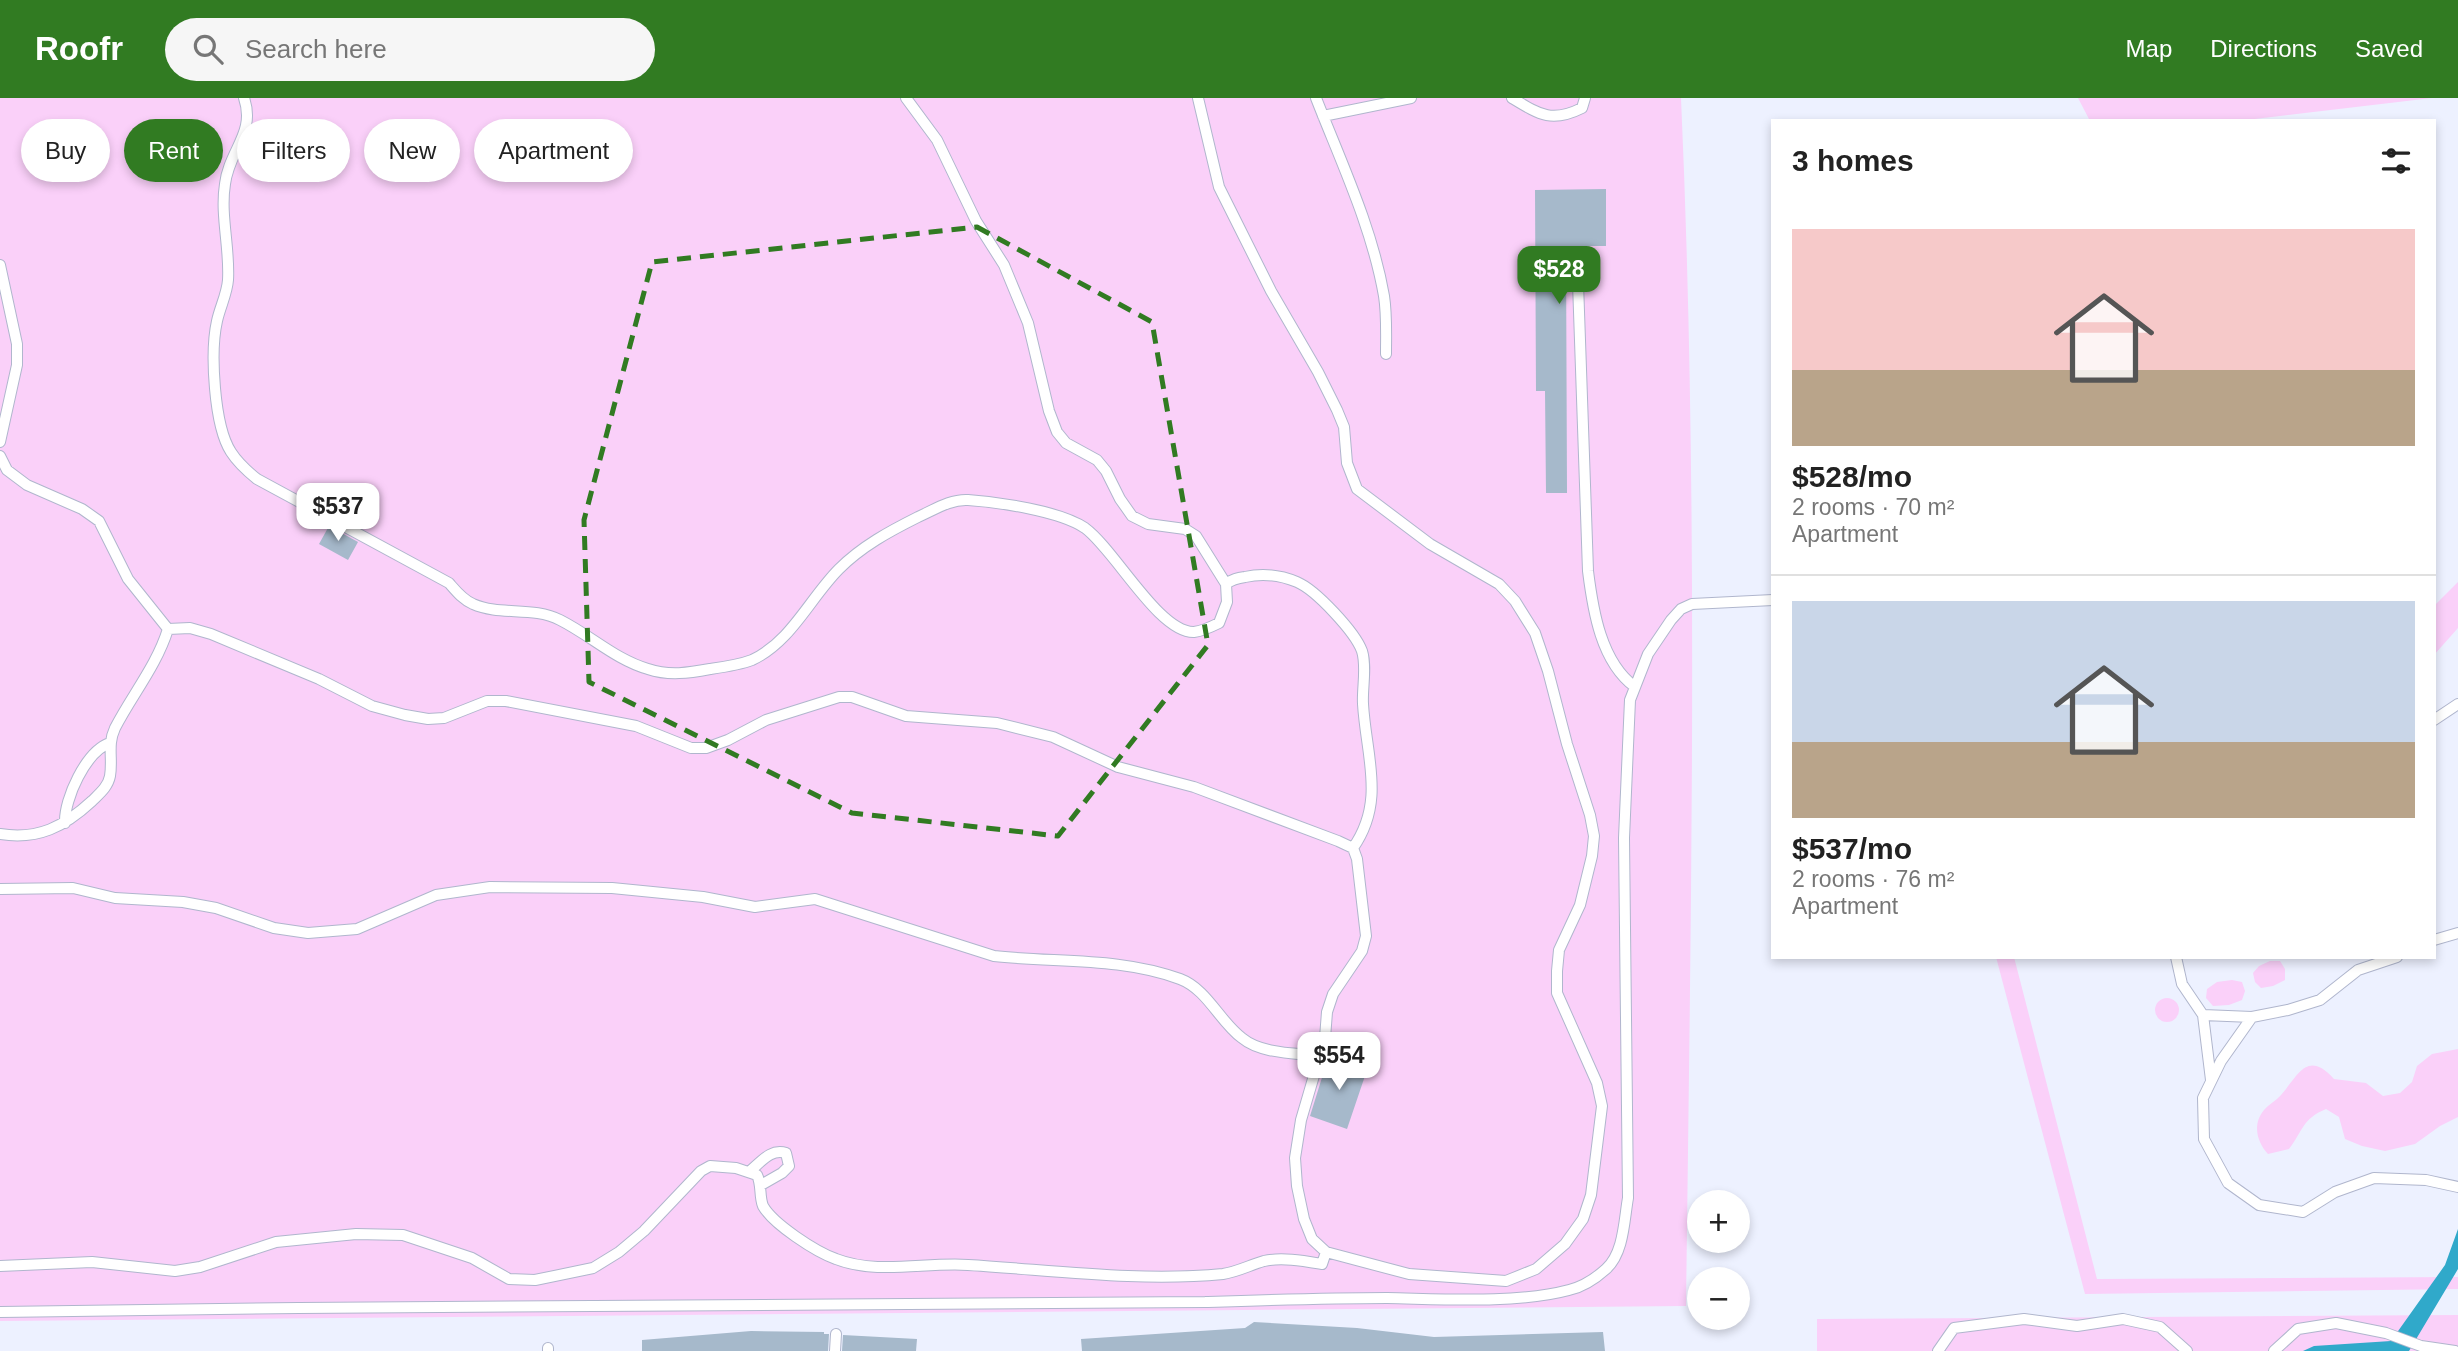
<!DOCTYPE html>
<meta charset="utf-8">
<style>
:root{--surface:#fff;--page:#f6f6f6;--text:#222;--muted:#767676;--line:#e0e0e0;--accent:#317b22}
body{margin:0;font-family:Arial,sans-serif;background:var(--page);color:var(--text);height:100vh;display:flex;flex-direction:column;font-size:26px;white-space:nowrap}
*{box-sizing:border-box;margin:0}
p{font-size:23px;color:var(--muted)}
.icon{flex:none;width:38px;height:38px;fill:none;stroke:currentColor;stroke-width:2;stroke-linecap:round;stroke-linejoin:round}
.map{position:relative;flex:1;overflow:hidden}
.panel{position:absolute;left:1771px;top:21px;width:665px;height:840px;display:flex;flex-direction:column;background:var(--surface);border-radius:0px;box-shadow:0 4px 10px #0003}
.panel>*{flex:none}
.hud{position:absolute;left:21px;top:21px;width:665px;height:63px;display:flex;gap:14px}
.controls{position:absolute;left:1687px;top:1092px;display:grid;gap:14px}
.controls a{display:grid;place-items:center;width:63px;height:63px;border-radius:50%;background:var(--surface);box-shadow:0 4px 10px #0003;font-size:35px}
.price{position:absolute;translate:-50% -60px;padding:0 16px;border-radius:14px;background:#fff;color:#222;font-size:23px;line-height:46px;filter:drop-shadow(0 2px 4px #0008)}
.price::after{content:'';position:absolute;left:50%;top:42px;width:21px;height:16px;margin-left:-10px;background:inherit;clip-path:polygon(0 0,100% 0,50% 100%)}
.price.on{background:var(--accent);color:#fff}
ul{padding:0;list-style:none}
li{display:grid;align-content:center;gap:14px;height:371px;padding:0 21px}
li+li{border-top:2px solid var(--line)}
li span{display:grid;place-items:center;height:217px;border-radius:0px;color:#555}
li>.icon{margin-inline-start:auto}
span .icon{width:126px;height:126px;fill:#fffc;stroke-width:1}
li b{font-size:30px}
h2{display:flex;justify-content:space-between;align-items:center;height:84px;padding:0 21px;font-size:30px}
.tag{padding:0 24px;border-radius:32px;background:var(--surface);box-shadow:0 4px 10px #0003;font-size:24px;line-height:63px}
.tag.on{background:var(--accent);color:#fff}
header{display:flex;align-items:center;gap:42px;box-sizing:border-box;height:98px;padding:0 35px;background:var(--accent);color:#fff}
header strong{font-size:33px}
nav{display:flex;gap:38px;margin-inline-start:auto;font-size:24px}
.search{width:490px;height:63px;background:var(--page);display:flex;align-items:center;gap:18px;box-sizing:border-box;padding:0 24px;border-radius:38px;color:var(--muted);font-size:26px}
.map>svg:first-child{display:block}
.green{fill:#fad0f9}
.water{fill:#30a9ca}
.building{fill:#a6b9cb}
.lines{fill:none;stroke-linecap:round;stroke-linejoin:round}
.lane-casing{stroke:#b0b6cd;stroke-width:12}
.lane{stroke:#fff;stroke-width:10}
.marked{fill:none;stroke:#317b22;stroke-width:5;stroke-dasharray:14 9;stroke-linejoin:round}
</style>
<header>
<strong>Roofr</strong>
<div class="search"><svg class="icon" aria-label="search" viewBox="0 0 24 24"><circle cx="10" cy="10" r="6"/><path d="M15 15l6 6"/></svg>Search here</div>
<nav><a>Map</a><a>Directions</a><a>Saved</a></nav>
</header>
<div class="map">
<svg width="2458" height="1253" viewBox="0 0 2458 1253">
<rect width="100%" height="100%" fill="#edf1ff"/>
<path class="green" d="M0 0H1681C1699 402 1691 806 1686 1208L0 1223Z
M2078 0H2432L2238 23H2093L2089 21Z
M2458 484V530L2434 557V508Z
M1996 859H2014L2097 1181 2458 1179V1191L2085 1196Z
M2270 863H2280L2285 871V882L2273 888 2261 890 2255 884 2253 875 2259 868Z
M2232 882 2242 884 2245 893 2242 902 2229 907 2213 908 2206 900 2207 891 2217 884Z
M2155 912a12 12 0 1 1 24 0a12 12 0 1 1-24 0Z
M2458 951V1019L2440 1028 2415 1046 2385 1053 2362 1048 2345 1041 2339 1019 2326 1011C2302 1021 2303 1033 2289 1051L2268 1056C2257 1044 2252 1026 2264 1012 2269 1006 2276 1003 2281 997 2298 978 2307 951 2334 981L2366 985 2383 998 2400 995 2412 984 2417 968 2432 956Z
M2458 1217V1253H1817V1221Z"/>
<path class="water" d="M2458 1131V1171L2409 1253H2303L2314 1248 2391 1243 2445 1167Z"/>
<path class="building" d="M1606 91V148H1566L1567 395H1546L1545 293H1536L1535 92Z
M329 428 358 444 348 462 319 446Z
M1329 957 1368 969 1347 1031 1310 1018Z
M1254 1224 1357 1230 1434 1239 1603 1234 1605 1253H1082L1081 1241 1245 1230Z
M751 1233 824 1234V1236H829L828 1253H642V1242Z
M843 1237 917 1241 916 1253H842Z"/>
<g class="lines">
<g class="lane-casing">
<path id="lane" d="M244 0C256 35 229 52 225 86 220 117 230 150 228 182 227 196 220 209 217 223 210 254 214 328 231 354 238 365 247 373 257 381L449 485C456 493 463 502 473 506 500 518 533 508 560 522 590 537 616 562 648 571 669 578 689 575 710 571 724 569 739 567 752 562 791 544 810 500 839 471 862 448 890 433 918 419 934 412 950 401 968 402 998 404 1060 413 1085 430 1115 452 1159 535 1194 534 1202 533 1211 529 1219 525L1227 504 1226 486C1232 481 1238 480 1245 479 1263 475 1280 477 1297 484 1316 492 1355 534 1362 553 1367 569 1362 590 1363 606 1366 658 1386 703 1353 750
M906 0 937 42 976 123 1004 167 1028 225 1049 313 1057 334 1066 345 1097 362 1106 373 1120 401 1132 418 1148 426 1185 431 1196 438 1226 486
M1316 0C1341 64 1372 129 1384 198 1387 217 1386 237 1386 256
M1512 0C1540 17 1552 25 1582 10L1585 0
M1323 18 1411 0
M1577 156 1588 473C1593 513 1601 564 1635 589
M0 167 17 246V267L0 344
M0 358 7 372 27 387 82 411 99 423 128 481 168 531C157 567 132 597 115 630 107 647 113 661 110 678 108 689 99 696 92 703 64 729 38 742 0 736
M168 531 190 530 211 536 319 581 372 608 405 617 428 621 444 620 487 603H506L636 628 691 650H706L728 642 766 622 839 599H852L906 618 997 625 1053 639 1118 669 1194 689 1338 743 1353 750 1357 761 1366 838 1362 853 1333 896 1327 914 1325 940 1301 1022 1295 1060 1297 1088 1304 1121 1312 1141 1326 1154 1409 1176 1506 1183 1536 1171 1565 1146 1583 1121 1591 1097 1602 1008 1597 985 1557 895V873L1559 852 1580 807 1592 758 1594 738 1590 717 1567 646 1548 573 1535 535 1515 503 1499 486 1430 446 1357 391 1347 365 1344 329 1337 312 1318 274 1271 193 1219 89 1198 0
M2434 622 2458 606
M65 725C64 701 86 653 110 645
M0 791 73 790 115 800 183 804 216 810 274 830 308 835 357 831 436 797 490 789 612 790 703 799 755 809 815 801 994 858C1057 865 1120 859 1180 881 1207 891 1220 924 1242 940 1261 956 1296 955 1320 958
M2434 842 2458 835
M2176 859 2182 886 2203 917 2211 982
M2397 859 2358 872 2320 902 2288 912 2252 919 2221 963 2203 1000 2204 1041 2228 1085 2259 1107 2303 1114 2335 1094 2374 1080 2426 1082 2458 1089
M2203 917 2252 919
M749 1074C761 1064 771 1050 786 1055L789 1068 782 1075 761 1087
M0 1168 92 1164 175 1173 200 1169 276 1144 356 1136 403 1137 472 1160 509 1181 535 1182 593 1170 619 1154 644 1133 701 1073 710 1068 736 1070 757 1077C762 1087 759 1098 763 1108 773 1126 816 1154 836 1161 877 1177 925 1164 968 1167 1052 1172 1138 1184 1223 1176 1237 1174 1250 1167 1264 1163 1282 1159 1304 1163 1322 1166L1326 1154
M0 1214 299 1210 1205 1204C1266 1202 1326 1200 1387 1200 1442 1201 1517 1206 1569 1192 1582 1189 1596 1180 1606 1171 1624 1155 1624 1122 1628 1100L1624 740 1630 602 1648 556 1671 522 1681 511 1692 506 1773 502
M548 1253V1250
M835 1253 836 1236
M1938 1253 1954 1230 2024 1221 2077 1228 2123 1221 2160 1229 2187 1253
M2274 1253 2298 1231 2336 1225 2386 1235 2421 1248 2455 1253"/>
</g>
<use href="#lane" class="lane"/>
</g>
<path class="marked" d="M977 129 1152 224 1208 547 1058 738 852 715 589 584 584 422 652 164Z"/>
</svg>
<div class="controls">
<a>+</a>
<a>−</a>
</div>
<b class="price on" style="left:1559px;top:208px">$528</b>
<b class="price" style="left:338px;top:445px">$537</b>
<b class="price" style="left:1339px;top:994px">$554</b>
<div class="hud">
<a class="tag">Buy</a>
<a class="tag on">Rent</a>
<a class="tag">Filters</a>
<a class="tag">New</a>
<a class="tag">Apartment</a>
</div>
<section class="panel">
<h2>3 homes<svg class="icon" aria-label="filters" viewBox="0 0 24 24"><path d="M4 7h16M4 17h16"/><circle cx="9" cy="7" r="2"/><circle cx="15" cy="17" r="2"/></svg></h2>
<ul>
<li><span style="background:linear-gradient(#f6c9c9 65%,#b9a48a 0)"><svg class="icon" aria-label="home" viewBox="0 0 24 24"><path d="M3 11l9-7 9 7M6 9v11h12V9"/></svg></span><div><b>$528/mo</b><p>2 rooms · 70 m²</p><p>Apartment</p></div></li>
<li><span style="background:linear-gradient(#c9d6e8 65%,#b9a48a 0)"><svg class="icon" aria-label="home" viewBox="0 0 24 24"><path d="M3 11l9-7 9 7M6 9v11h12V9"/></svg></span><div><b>$537/mo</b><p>2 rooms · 76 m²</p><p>Apartment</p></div></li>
</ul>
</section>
</div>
